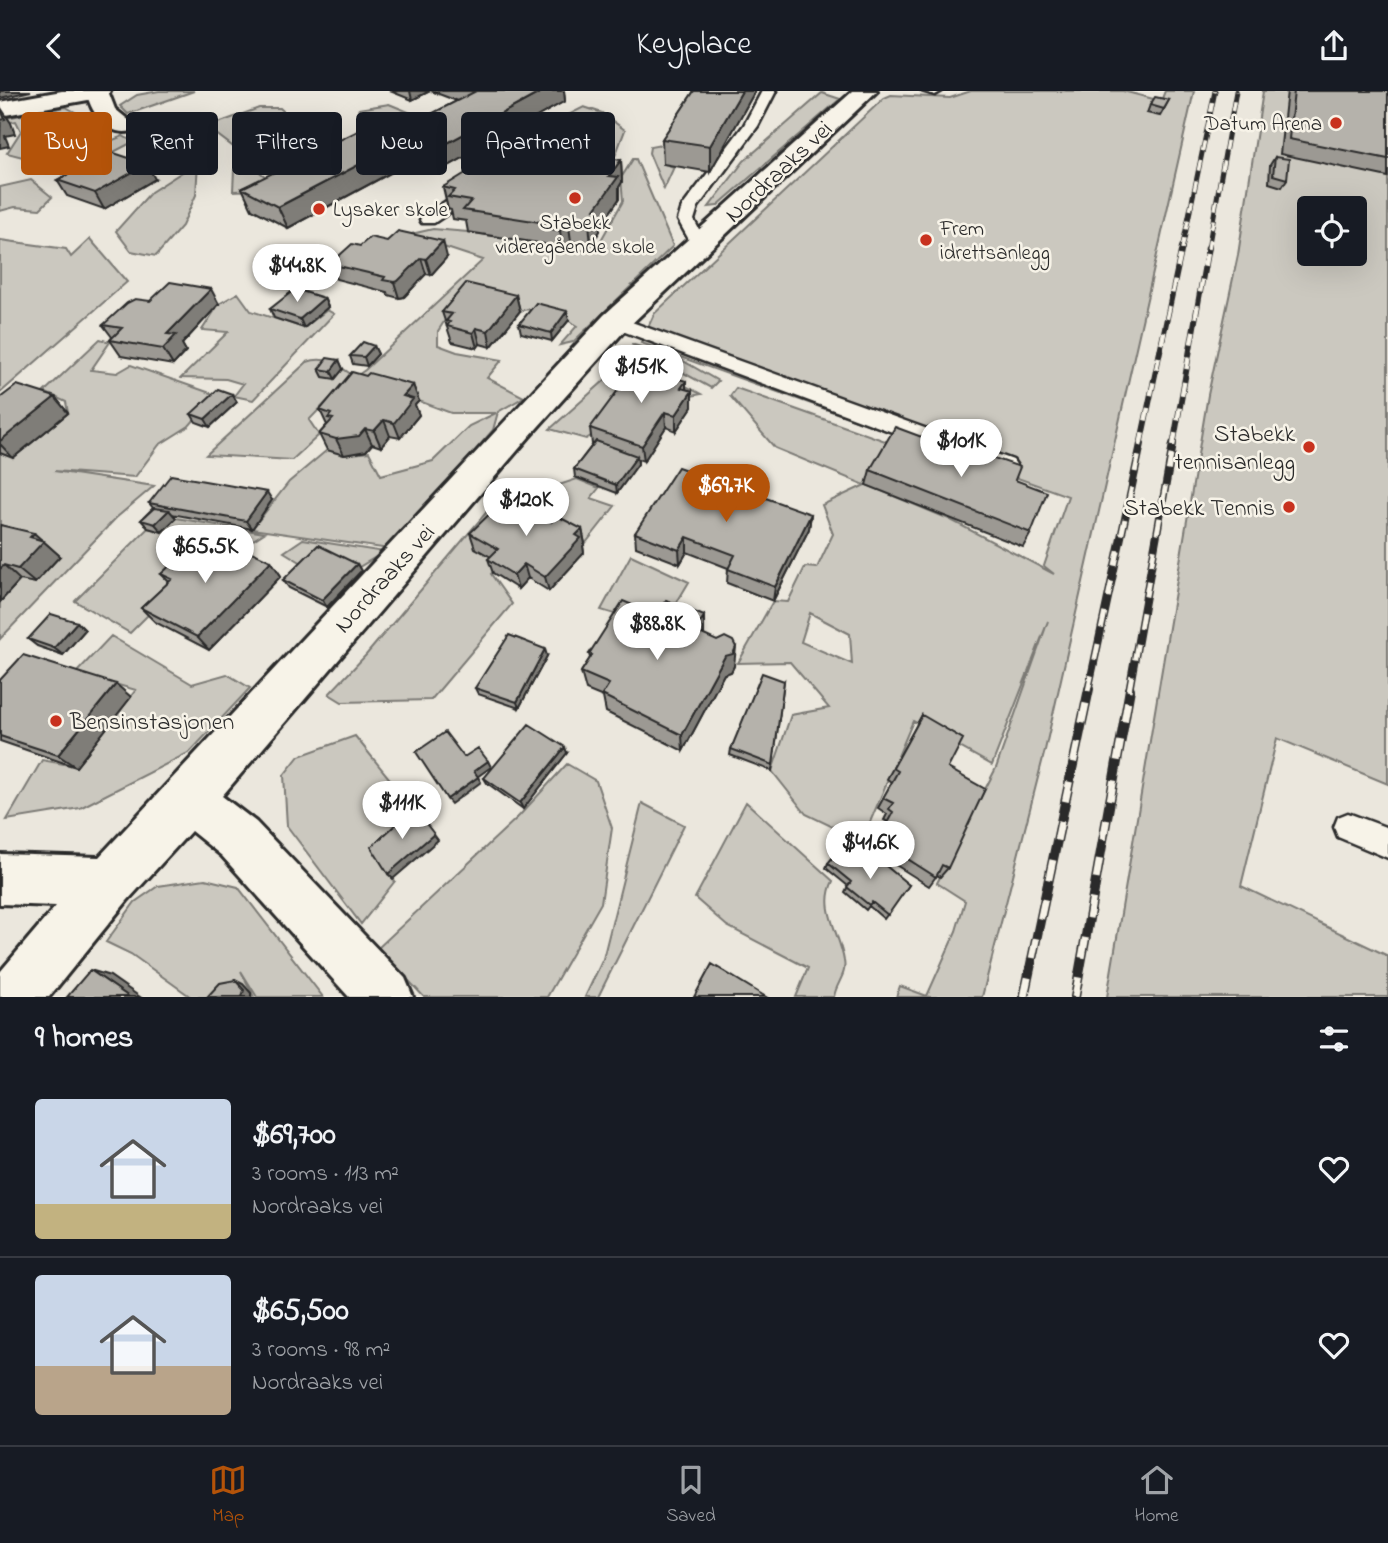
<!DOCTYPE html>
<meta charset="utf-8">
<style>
:root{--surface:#171b24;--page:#242831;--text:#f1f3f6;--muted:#9ea1a6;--line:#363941;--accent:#b45309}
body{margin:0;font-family:"Indie Flower",sans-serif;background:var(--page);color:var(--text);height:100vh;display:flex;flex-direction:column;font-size:26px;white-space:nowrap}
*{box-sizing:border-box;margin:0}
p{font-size:23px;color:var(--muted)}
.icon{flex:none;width:38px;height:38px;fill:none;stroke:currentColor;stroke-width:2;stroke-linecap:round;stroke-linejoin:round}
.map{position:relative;height:906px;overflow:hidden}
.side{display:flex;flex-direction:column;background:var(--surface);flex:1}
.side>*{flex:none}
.banner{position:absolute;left:21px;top:21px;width:700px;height:63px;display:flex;gap:14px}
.fabs{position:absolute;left:1297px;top:105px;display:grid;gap:14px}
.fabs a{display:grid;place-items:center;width:70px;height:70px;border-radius:7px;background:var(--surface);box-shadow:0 7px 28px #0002;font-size:35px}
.price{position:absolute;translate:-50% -60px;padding:0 16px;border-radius:24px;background:#fff;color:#222;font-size:23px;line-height:46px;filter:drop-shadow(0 2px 4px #0008)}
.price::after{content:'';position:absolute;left:50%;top:42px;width:21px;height:16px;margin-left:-10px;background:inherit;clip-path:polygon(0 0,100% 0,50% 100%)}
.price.on{background:var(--accent);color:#fff}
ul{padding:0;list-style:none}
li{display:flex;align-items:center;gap:21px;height:175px;padding:0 35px}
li+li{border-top:2px solid var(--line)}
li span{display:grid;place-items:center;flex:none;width:196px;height:140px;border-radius:7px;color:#555}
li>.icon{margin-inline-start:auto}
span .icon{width:84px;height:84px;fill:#fffc;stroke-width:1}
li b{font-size:30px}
h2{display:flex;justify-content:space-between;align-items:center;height:84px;padding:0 35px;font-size:30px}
.pill{padding:0 24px;border-radius:7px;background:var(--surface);box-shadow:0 7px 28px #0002;font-size:24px;line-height:63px}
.pill.on{background:var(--accent);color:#fff}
header{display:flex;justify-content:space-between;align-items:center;height:91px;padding:0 35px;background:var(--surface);font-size:32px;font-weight:600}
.menu{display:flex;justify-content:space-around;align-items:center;height:98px;border-top:2px solid var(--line);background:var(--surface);font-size:19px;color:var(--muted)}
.menu a{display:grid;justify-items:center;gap:4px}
.menu .on{color:var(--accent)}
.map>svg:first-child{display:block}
.green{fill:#cbc8bf;stroke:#7b7a75;stroke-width:2;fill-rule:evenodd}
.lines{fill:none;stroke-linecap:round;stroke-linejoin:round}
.service-casing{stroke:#2b2b2b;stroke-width:5}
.minor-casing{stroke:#2b2b2b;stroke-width:6}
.secondary-casing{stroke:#2b2b2b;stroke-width:6}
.service{fill:#f7f3e8;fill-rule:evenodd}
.minor{fill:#f7f3e8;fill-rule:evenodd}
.secondary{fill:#f7f3e8;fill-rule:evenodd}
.rail-far3-casing{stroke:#2b2b2b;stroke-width:5}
.rail-far2-casing{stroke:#2b2b2b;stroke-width:6}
.rail-far1-casing{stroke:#2b2b2b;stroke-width:8}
.rail-casing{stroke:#2b2b2b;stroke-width:10}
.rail-far3{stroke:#f7f3e8;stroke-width:3.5;stroke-dasharray:10;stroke-linecap:butt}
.rail-far2{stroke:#f7f3e8;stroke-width:4.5;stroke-dasharray:13;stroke-linecap:butt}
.rail-far1{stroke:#f7f3e8;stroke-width:5;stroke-dasharray:16;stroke-linecap:butt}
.rail{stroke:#f7f3e8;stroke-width:7;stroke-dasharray:20;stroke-linecap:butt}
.wall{fill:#9c9993;stroke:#2b2b2b;stroke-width:2}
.shaded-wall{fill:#7f7d78;stroke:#2b2b2b;stroke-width:2}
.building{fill:#b5b2ab;stroke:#2b2b2b;stroke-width:2}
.poi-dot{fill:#c8321e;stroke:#f7f3e8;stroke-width:2.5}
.labels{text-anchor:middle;stroke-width:5;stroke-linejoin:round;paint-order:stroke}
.far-poi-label{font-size:21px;fill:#2b2b2b;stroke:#f7f3e8;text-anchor:start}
.street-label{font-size:24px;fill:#2b2b2b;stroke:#f7f3e8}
.poi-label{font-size:24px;fill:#2b2b2b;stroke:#f7f3e8;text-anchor:end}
</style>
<header><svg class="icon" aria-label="back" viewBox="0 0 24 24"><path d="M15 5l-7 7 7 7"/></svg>Keyplace<svg class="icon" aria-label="share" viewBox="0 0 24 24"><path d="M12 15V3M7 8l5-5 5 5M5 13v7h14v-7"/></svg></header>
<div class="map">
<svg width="1388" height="906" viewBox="0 0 1388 906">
<rect width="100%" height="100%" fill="#ebe7dd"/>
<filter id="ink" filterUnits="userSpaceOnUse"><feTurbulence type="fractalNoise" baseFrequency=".0143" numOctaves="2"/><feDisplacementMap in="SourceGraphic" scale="14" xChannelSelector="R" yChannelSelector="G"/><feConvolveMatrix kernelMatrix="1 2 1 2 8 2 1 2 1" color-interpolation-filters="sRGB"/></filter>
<g filter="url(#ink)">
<path class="green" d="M159 0H194L128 23 120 15 137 4Z
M971 0H1123L1161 10 1165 0H1194L1045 659 982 906H896L900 895 927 905 956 840 965 810 937 792 996 677 1048 530 992 674 913 630 862 750 806 723 772 680 791 624 829 617 790 571 738 572 773 510 788 511 805 476 817 477 833 443 822 414 865 394 775 357 730 305 736 297 891 352 867 394 949 428 1054 483 1044 475 1068 405 641 252 654 223 884 7 891 4 950 7ZM810 522 850 543 852 573 801 551Z
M1263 0H1388V693L1277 647 1241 795 1388 865V906H1107L1208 304 1238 164ZM1309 117H1354V163H1309Z
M822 2 840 8 717 115 709 116 744 70Z
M389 13 421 26 420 28 391 40 357 21 359 18Z
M66 16 84 26 69 32 46 29 69 36 50 50 85 60 123 45 133 51 104 66 65 77 7 62 21 40 16 30 0 33V28Z
M584 16 602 22 625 39 608 84 509 74 552 32Z
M259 17H280L298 34 273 41 291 54 252 70 207 36Z
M661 54 675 56 664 73 674 76 664 98 649 62 650 56Z
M633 68H636L673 155 573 251 560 254 577 235C565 226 534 214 520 220L456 212 438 240V254L457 261 502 269 487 287 524 306 498 321 493 339 389 458 252 438 289 391 327 359 344 364 369 361 381 384 433 370 469 335 496 322H451L419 310 334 303 309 329 319 344 292 369 206 364 307 271C327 264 339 275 355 286L365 279 483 169 407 144 433 138 468 141 549 153 563 161 596 158 623 110 621 87Z
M198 71 196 104 182 135 156 165 131 160 116 140 151 101Z
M250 73 273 92 257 99 233 100 234 79Z
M31 89 52 106 40 118 15 116 0 120V96Z
M90 148 127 191 0 302V149L66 158 71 166Z
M238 202 251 220 304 237 327 219 334 223 253 309 234 305 243 293 226 288 181 287 228 241 202 239 219 213Z
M100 248 110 251 91 279 117 282 131 274 216 304 189 335 159 354 135 386 54 380 154 395 116 427 0 548V511L20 489 0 453V362L68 322 66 311 44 301Z
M631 253 678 267 718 290 711 297Z
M622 261 701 303 686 306 599 340 586 348 550 338 605 289Z
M577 388 599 397 591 407 615 415 585 453 560 439 570 433 540 419 476 456 503 473 491 483 512 513 431 609 342 611 329 603 366 564 511 392 541 400Z
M176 427 264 442 250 451 220 452 130 542 75 510 148 437 162 441Z
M303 448 384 461 359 476 324 459 307 475 284 461Z
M631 464 689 491 667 528 643 520 628 527 601 519Z
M111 545 192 593 227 583 250 597 190 661 80 717 7 729 42 669 74 675 136 599 76 582Z
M355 645 418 723 376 761 395 790 361 833 287 735 284 684 299 665Z
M567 673 596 690 612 737 601 812 547 906H424L378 857 519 725Z
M746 711 833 790C819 818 840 842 844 870 847 884 836 892 834 906H796L808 877 727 835 695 807Z
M642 712 684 734 598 906H585L603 868Z
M205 788 238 796 323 906H257L241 880 254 906H191L131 863 106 851 135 811 158 795Z"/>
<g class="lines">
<g class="service-casing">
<path id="service" d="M762 0H776L758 35 698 116 694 129 707 153 705 156H693L678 129 682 116 744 34Z
M922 0H942L935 4Z
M519 41 526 45 505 84 434 132H422L420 129 422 126 494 78 512 45Z
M615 225 1013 369 1017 375 1013 381 1006 383 999 381 609 235 606 231 609 227Z
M1348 722 1388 737V767L1338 746 1334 736 1338 726Z"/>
</g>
<g class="minor-casing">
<path id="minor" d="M86 0H108L115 18 136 35 132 40C107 46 91 22 86 0Z
M853 0H877L626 238 529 346 222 705 256 731 405 887 413 906H349L222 765 191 740 127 810 49 906H0V881L56 815 0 813V763L99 766 604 224Z"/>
</g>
<g class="secondary-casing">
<path id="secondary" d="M62 0H110L107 5 99 7 0 25V11Z"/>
</g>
<use href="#service" class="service"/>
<use href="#minor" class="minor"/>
<use href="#secondary" class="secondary"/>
<g class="rail-far3-casing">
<path id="rail-far3" d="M1182 158 1215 0
M1208 158 1236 0"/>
</g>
<g class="rail-far2-casing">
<path id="rail-far2" d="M1140 355 1182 156
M1173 355 1208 156"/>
</g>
<g class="rail-far1-casing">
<path id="rail-far1" d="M1088 600 1141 353
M1129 600 1173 353"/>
</g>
<g class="rail-casing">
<path id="rail" d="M1024 906 1089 598
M1075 906 1130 598"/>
</g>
<use href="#rail-far3" class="rail-far3"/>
<use href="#rail-far2" class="rail-far2"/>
<use href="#rail-far1" class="rail-far1"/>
<use href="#rail" class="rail"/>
</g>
<path class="wall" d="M390 0H430L412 9Z
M431 0H564L565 10 436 82 425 77 420 80 407 73 288 137 252 118 242 97 388 38 416 31 457 10Z
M694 0H755L710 81 663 73 662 48Z
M1287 0H1388V86L1280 63Z
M1169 9 1160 25 1147 22 1150 14Z
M517 65 621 69 622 91 619 96V108L600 136V140L591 154 571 150 563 161 545 158 544 153 468 141 466 130 453 128 451 119 448 118 443 96Z
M1275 66 1287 88 1282 96 1269 92 1270 74Z
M75 75 155 88 104 118 67 105 57 89 77 78Z
M360 155 447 166 431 184 426 183 404 206 399 207 388 204 387 201 336 188 330 173Z
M516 204 520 220 491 256 480 253 477 257 452 251 442 221Z
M324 207 328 216 304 237 274 227 270 218Z
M150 210 219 213 182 253 186 260 173 274 121 265 110 249 112 246 103 234Z
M569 229 552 250 521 242 519 233Z
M374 255 378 263 367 275 353 273 350 265Z
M339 269 343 278 335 288 323 286 319 278Z
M366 285 413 294 419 310 415 314 419 324 400 347 390 345 381 356 372 353 366 360 344 364 327 359 319 343 327 334 320 319Z
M686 290V298L692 300V316L676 340 666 336 644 370 638 368V373L617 402 575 386 574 378 593 353H592L590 337Z
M232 303 237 311 210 336 196 331 191 323Z
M55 306 68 322 13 367 0 362V307Z
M870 379 1015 389 1031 442 1023 456 866 394Z
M272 409 252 438 172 423 176 427 162 441 148 437 141 429 153 417 149 412Z
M811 423 809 438 773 510 727 492 728 477 687 461 680 473 636 456 635 442Z
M551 431 582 438 585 453 583 455 584 462 549 500 528 487 518 498 493 482 488 468 491 466 475 457 470 442Z
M0 434 42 449 60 465 35 492 20 489 0 511Z
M271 470 281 485 209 559 155 531 141 517 169 491 161 483 187 473Z
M357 473 361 480 327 516 289 497 283 489Z
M77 531 85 539 63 564 37 555 28 548Z
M703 544 734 575 731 581 724 583 683 660 606 621 603 606 586 599 581 581 590 567 589 563Z
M547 565 519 617 478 603 475 597Z
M0 589 131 606 76 676 0 650Z
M784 590 772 680 730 664 731 658Z
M922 624 948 677V777L940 786 937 784 929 795 872 759 888 731 884 729 887 723 878 717 892 691 887 688Z
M567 662 523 718 487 692 484 687Z
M828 772 872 782 909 794 884 828 869 815 866 819 845 801 848 795 826 777Z"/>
<path class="shaded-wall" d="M0 0H31L0 7Z
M410 0H430L412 9Z
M543 0H564L565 10 436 82 431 61Z
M742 0H755L710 81V55Z
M1 17 11 32 15 43 5 45 9 55 0 57Z
M400 52 407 73 288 137 278 116Z
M419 56 425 77 420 80 414 59Z
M621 69 622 91 619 96V108L600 136V140L591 154 589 132 609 85Z
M147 73 155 88 104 118 95 102Z
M568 128 571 150 563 161 560 140Z
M443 150 447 166 431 184 426 168Z
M421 167 426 183 404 206 399 207 394 191Z
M211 198 219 213 182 253 186 260 173 274 163 258 167 243Z
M516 204 520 220 491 256 488 240Z
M324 207 328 216 304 237 300 228Z
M567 220 569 229 552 250 551 242Z
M476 237 480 253 477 257 473 242Z
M374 255 378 263 367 275 364 266Z
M339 269 343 278 335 288 331 280Z
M413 294 419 310 415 314 419 324 400 347 394 332 403 305Z
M692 300V316L676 340V324Z
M232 303 237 311 210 336 205 328Z
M55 306 68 322 13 367 0 353V350Z
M665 321 666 336 644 370 642 355Z
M384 329 390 345 381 356 374 340Z
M365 338 372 353 366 360 344 364 336 348Z
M637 365 638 373 617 402 616 394Z
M267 401 272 409 252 438 246 430Z
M169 419 176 427 162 441 155 433Z
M811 423 809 438 773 510 775 496Z
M582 438 585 453 583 455 584 462 549 500 545 486 576 444Z
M34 442 60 465 35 492 18 478 30 446Z
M687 446V461L680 473 679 459Z
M271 470 281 485 209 559 197 546Z
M357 473 361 480 327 516 322 509Z
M524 473 528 487 518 498 514 484Z
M4 474 20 489 0 511V478Z
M704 525V543L695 559V540Z
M77 531 85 539 63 564 54 557Z
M736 556 734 575 731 581 724 583 683 660 682 644 725 565Z
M545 558 547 565 519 617 517 611Z
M116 593 131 606 76 676 58 664Z
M565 656 567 662 523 718 520 712Z
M488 670 491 676 477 686 474 680Z
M478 686 481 691 451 713 447 708Z
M414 717 438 749 393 788 388 783Z
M90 879 110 885 140 906H129Z
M235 889 243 893 251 902V906H242Z"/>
<path class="building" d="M476 0H543L431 61 419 56 414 59 400 52 278 116 242 97 374 32 388 38 409 28 416 31Z
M694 0H742L710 55 662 48Z
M1294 0H1388V68L1289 48Z
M1155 6 1169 9 1164 18 1150 14Z
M0 17 5 28 0 29Z
M527 54 621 69 609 85 618 86 595 118 598 119 589 132 568 128 560 140 542 136 546 132 463 119 471 110 448 106 455 99 443 96 498 62 517 65Z
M105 59 147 73 95 102 57 89 80 77 75 75Z
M1275 66 1289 68 1287 88 1273 84Z
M398 140 443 150 426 168 421 167 398 190 394 191 383 189 385 186 330 173 352 153 360 155 370 146 387 150Z
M170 191 211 198 167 243 176 244 163 258 110 249 122 237 103 234 127 212 135 208 150 210Z
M466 192 516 204 488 240 476 237 473 242 447 235 450 231 446 230 452 223 442 221Z
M295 198 324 207 300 228 270 218Z
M536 212 567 220 551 242 519 233Z
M363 251 374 255 364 266 350 265Z
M327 267 339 269 331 280 319 278Z
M636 275 686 290 681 297 692 300 676 324 665 321 642 355 590 337Z
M352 281 366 285 369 282 413 294 403 305 413 308 394 332 384 329 374 340 365 338 359 345 336 348 319 343 333 328 328 327 331 323 320 319Z
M17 294 55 306 0 350V307Z
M218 298 232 303 205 328 191 323Z
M895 336 978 367 980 362 1020 376 1015 389 1047 401 1031 442 870 379Z
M596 350 637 365 616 394 574 378Z
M678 376 811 423 775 496 728 478 735 464 687 446 679 459 635 442Z
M171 384 267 401 246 430 149 412Z
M507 406 551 431 557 425 582 438 576 444 581 447 545 486 524 473 514 484 488 468 498 458 470 442Z
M154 417 169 419 155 433 141 429Z
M0 434 34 442 30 446 44 450 18 478 4 474 0 478Z
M217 445 271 470 197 546 141 517 172 488 161 483 177 468 187 473Z
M318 454 357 473 322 509 283 489Z
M666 509 704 525 695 540 717 550 725 546 733 550 736 556 733 563 725 565 682 644 602 604 609 593 581 581 592 564 589 563 623 510 656 524Z
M51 523 77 531 54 557 28 548Z
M509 544 545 558 517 611 475 597Z
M23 564 116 593 58 664 0 645V589Z
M762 582 784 590 773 674 731 658Z
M922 624 963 648 948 677 985 698 948 777 942 774 936 786 878 749 893 721 889 718 893 712 883 707 898 680 893 677Z
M529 633 565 656 520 712 484 687Z
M445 641 464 666 478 657 488 670 474 680 478 686 447 708 416 661Z
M414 717 434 743 388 783 371 756Z
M841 756 872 782 880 770 909 794 888 824 872 811 869 814 847 796 851 791 828 772Z
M712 873 766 906H694Z
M90 879 129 906H67Z
M235 889 244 899 242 906H207L220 892Z"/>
</g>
<g class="poi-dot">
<circle cx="1336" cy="32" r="7"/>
<circle cx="575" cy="107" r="7"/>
<circle cx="319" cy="118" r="7"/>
<circle cx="926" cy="149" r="7"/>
<circle cx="1309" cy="356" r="7"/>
<circle cx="1289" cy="416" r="7"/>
<circle cx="56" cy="630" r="7"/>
</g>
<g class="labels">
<g class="far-poi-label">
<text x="1322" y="39" text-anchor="end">Datum Arena</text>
<text x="333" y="125">Lysaker skole</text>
<text x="575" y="138" text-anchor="middle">Stabekk<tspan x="575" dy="24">videregående skole</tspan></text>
<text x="940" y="144">Frem<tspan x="940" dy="24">idrettsanlegg</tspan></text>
</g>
<g class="street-label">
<text transform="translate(778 80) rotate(-43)" y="8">Nordraaks vei</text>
<text transform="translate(384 487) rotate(-48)" y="8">Nordraaks vei</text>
</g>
<g class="poi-label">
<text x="1295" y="350">Stabekk<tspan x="1295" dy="28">tennisanlegg</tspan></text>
<text x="1275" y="424">Stabekk Tennis</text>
<text x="70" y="638" text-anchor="start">Bensinstasjonen</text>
</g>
</g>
</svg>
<div class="fabs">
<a><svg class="icon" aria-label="locate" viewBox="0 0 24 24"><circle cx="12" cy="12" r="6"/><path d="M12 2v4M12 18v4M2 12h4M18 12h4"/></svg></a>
</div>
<b class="price" style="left:297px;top:213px">$44.8K</b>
<b class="price" style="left:641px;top:314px">$151K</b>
<b class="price" style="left:961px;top:388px">$101K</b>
<b class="price on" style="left:726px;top:433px">$69.7K</b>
<b class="price" style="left:526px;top:447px">$120K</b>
<b class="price" style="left:205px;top:494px">$65.5K</b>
<b class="price" style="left:657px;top:571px">$88.8K</b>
<b class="price" style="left:402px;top:750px">$111K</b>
<b class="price" style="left:870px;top:790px">$41.6K</b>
<div class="banner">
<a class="pill on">Buy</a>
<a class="pill">Rent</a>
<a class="pill">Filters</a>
<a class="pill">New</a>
<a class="pill">Apartment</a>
</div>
</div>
<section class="side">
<h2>9 homes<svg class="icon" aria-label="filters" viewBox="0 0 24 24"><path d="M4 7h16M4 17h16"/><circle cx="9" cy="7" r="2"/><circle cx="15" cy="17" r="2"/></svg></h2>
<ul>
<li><span style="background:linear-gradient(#c9d6e8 75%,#c2b280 0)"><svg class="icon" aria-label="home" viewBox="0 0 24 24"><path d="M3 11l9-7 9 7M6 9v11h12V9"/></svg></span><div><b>$69,700</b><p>3 rooms · 113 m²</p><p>Nordraaks vei</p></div><svg class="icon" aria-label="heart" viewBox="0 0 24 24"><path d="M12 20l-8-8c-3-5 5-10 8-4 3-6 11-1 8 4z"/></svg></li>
<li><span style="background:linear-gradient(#c9d6e8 65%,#b9a48a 0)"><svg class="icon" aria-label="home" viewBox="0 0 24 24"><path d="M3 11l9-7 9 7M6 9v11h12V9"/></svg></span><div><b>$65,500</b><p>3 rooms · 98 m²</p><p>Nordraaks vei</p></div><svg class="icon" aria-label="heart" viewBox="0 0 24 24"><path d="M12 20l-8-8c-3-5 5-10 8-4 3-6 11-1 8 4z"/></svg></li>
</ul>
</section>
<nav class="menu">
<a class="on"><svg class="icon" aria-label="map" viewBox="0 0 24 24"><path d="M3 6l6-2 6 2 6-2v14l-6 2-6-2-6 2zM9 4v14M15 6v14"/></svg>Map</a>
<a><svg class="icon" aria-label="saved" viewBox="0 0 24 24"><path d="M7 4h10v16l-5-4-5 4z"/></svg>Saved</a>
<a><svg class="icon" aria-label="home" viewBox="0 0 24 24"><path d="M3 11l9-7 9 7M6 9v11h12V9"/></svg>Home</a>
</nav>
